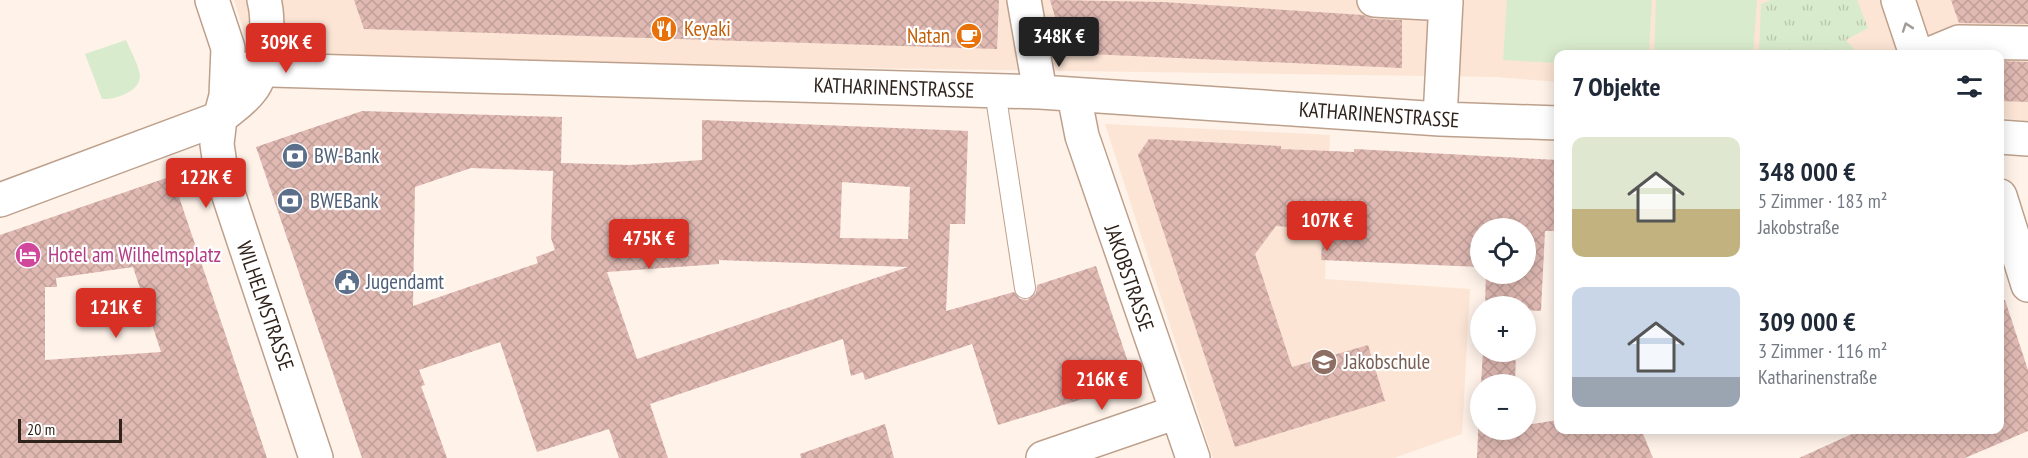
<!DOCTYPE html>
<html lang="de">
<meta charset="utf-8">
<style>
:root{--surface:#fff;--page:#f6f6f7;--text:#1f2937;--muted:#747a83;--accent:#d93025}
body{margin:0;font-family:"PT Sans Narrow",sans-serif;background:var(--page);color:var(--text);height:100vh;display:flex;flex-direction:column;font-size:22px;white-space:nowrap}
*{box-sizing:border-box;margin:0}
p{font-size:20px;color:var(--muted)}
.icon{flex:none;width:33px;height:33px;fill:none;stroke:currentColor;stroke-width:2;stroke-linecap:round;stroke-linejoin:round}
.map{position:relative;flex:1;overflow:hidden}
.details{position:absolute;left:1554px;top:50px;width:450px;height:384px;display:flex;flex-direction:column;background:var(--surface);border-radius:12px;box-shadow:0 3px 15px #0003}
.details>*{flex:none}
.buttons{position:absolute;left:1470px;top:218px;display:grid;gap:12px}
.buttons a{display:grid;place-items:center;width:66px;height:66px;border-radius:50%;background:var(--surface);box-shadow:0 3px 15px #0003;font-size:30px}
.scale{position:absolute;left:18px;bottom:15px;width:104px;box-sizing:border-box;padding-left:6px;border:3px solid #2f231b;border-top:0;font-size:16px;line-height:21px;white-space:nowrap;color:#2f231b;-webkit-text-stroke:4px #fff;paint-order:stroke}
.price{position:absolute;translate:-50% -51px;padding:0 14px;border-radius:6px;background:var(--accent);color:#fff;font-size:20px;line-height:39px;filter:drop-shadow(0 2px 3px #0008)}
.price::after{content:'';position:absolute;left:50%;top:36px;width:18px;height:14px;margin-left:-9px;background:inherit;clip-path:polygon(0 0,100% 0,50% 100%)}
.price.active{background:#222;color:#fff}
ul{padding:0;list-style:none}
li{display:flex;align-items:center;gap:18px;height:150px;padding:0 18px}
li span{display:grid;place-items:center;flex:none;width:168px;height:120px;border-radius:12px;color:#555}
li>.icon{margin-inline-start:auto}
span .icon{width:72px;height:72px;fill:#fffc;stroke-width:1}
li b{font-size:26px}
h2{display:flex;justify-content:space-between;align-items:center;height:72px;padding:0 18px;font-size:26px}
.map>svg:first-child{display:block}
.built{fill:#fce5d5}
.grass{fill:#d9ebcd}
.park{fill:url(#park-tufts)}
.building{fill:url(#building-cross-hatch);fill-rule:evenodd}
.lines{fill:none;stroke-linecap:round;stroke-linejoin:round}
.lane-casing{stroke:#bda08c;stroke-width:22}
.street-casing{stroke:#bda08c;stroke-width:36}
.secondary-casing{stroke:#bda08c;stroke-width:36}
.lane{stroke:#fff;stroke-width:20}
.street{stroke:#fff;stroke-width:33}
.secondary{stroke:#fff;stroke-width:33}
.oneway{stroke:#a19c98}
.labels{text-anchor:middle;stroke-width:4.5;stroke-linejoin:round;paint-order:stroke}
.food-label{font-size:21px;fill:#c56008;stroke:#fff;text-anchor:start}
.street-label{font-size:21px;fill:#2f231b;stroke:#fff}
.service-label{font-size:21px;fill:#4e5e75;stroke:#fff;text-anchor:start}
.hotel-label{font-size:21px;fill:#b23c85;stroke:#fff;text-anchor:start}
.education-label{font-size:21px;fill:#785e54;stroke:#fff;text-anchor:start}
</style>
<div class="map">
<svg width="2028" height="458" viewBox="0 0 2028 458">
<defs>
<pattern id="park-tufts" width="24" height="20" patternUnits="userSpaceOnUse" patternTransform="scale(1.5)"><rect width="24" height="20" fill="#d9ebcd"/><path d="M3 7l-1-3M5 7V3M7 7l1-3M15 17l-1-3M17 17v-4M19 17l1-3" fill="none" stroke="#bbc9af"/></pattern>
<pattern id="building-cross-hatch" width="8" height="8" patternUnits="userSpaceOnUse" patternTransform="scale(1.5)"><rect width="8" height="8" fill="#e0b9b3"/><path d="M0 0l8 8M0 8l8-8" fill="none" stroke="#c09f99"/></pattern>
</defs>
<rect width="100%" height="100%" fill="#fef2e9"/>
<path class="built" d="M234 0H2028V122L2000 117V54H1558V82L1497 77 373 61 251 54Z
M1105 124 1330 135 1325 279 1470 289 1462 434 1394 458H1213Z"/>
<path class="grass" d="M1507 0H1652L1649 54H1558V63L1503 60Z
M1656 0H1757L1753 54H1654Z
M126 40C130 50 139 65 140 76 140 92 114 100 102 99L85 54Z"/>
<path class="park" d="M1771 0H1857L1868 28 1846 40 1858 54H1759L1761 4Z"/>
<path class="building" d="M354 0H999L997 49 364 29Z
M1050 0 1162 2 1363 15 1373 19 1402 20V68L1066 53Z
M1951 0H2028V24L1959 23Z
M2000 61 2028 62V102L2000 101Z
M362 111 562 117 561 163 630 165 702 160V120L968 131 965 224H950L946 311 1014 292 1020 299 1027 300 1036 293 1037 285 1096 266 1135 383 998 425 972 344 865 380 863 372 851 376 843 339 650 404 668 458H619L609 429 537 452 500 342 419 370 425 385 421 386 447 458H362L256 147ZM471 168 553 171 551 238 555 250 536 257 538 263 413 306 415 187ZM842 182 910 187 908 239 840 238ZM719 260 908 267 637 359 607 272 719 264Z
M1149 139 1281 146V149L1354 152V149L1558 160V231H1545L1541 311 1526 310V306H1485L1486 273H1526V228H1480V267L1321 260 1323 229 1276 226 1255 254 1292 367 1368 345 1385 401 1235 447 1138 155Z
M172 176 267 458H0V235ZM133 267 161 352 45 360V287H57L56 278Z
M2000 300H2005L2028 370V431L1965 458H1799L1863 429H2000Z
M1483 351H1516L1515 384H1481Z
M1480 389V429H1526V425L1558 420V429H1641L1653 458H1477Z
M885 424 894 458H801L800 454Z"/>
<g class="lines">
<g class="lane-casing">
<path id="lane" d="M995 91 1025 288"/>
</g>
<g class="street-casing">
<path id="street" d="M1024 0 1040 92
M1374 0 1446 4
M1898 0 1916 54
M1930 54 1959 42 2028 43
M234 69 1040 92 1440 119 1558 123
M1074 95 1082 136 1193 458
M1440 119 1446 0
M2000 137 2028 139
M2000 196 2028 285
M0 200 220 118
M1043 458 1177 412"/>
</g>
<g class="secondary-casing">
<path id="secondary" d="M212 0 228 48 226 96 220 118 217 144 221 172 316 458
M220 118C230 109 243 101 251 90 266 72 270 22 264 0"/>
</g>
<use href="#lane" class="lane"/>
<use href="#street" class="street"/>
<use href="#secondary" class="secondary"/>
</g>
<defs><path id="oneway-chevron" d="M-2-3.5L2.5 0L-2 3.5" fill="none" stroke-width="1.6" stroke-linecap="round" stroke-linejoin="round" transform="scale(1.5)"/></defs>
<use class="oneway" href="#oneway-chevron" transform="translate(1907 27) rotate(-109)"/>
<defs>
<g id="restaurant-disc" transform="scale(1.35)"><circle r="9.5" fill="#e8710a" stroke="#fff"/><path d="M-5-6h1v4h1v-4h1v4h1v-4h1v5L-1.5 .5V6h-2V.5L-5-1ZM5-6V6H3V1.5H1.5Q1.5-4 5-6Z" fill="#fff"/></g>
<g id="cafe-disc" transform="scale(1.35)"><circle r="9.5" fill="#e8710a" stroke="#fff"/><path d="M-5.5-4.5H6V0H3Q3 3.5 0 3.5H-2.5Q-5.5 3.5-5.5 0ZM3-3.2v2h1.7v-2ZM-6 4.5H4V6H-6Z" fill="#fff"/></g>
<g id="bank-disc" transform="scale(1.35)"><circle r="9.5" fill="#5c6f8a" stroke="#fff"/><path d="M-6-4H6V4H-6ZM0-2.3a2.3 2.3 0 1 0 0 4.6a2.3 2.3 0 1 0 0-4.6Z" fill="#fff"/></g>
<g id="hotel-disc" transform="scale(1.35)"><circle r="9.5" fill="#d1479c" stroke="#fff"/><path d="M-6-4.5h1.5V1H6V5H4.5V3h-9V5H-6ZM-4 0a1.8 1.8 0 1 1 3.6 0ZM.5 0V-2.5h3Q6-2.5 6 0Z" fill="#fff"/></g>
<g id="civic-disc" transform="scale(1.35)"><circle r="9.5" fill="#5c6f8a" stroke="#fff"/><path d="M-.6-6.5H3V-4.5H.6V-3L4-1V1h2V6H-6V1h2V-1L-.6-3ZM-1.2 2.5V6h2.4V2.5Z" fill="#fff"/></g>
<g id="school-disc" transform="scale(1.35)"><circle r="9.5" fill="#8d6e63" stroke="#fff"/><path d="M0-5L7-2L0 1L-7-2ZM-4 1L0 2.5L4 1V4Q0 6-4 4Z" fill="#fff"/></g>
</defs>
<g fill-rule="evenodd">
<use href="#restaurant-disc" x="664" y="29"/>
<use href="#cafe-disc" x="969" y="36"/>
<use href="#bank-disc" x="295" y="156"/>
<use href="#bank-disc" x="290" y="201"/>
<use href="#hotel-disc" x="28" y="255"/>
<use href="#civic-disc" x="347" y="282"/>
<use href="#school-disc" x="1324" y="362"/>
</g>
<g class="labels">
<g class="food-label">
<text x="684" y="36">Keyaki</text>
<text x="950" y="43" text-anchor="end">Natan</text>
</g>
<g class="street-label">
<text transform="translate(894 88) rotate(2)" y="7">KATHARINENSTRASSE</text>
<text transform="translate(1379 115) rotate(4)" y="7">KATHARINENSTRASSE</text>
<text transform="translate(1129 278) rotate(71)" y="7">JAKOBSTRASSE</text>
<text transform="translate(265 306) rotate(71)" y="7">WILHELMSTRASSE</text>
</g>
<g class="service-label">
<text x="314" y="163">BW-Bank</text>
<text x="310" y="208">BWEBank</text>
<text x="366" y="289">Jugendamt</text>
</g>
<g class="hotel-label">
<text x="48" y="262">Hotel am Wilhelmsplatz</text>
</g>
<g class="education-label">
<text x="1344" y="369">Jakobschule</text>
</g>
</g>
</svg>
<div class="buttons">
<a><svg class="icon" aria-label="locate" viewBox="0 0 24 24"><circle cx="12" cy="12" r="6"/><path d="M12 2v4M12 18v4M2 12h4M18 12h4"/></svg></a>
<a>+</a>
<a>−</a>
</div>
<div class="scale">20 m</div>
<b class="price active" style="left:1059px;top:68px">348K €</b>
<b class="price" style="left:286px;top:74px">309K €</b>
<b class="price" style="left:206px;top:209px">122K €</b>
<b class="price" style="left:1327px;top:252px">107K €</b>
<b class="price" style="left:649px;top:270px">475K €</b>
<b class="price" style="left:116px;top:339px">121K €</b>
<b class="price" style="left:1102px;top:411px">216K €</b>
<section class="details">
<h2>7 Objekte<svg class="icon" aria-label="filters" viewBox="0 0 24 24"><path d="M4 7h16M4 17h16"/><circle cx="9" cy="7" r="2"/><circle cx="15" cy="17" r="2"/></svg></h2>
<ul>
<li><span style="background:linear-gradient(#dfe7d0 60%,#c2b280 0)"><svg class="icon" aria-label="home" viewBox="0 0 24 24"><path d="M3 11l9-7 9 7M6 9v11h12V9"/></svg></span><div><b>348 000 €</b><p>5 Zimmer · 183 m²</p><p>Jakobstraße</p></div></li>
<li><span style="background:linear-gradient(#c9d6e8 75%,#9aa5b1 0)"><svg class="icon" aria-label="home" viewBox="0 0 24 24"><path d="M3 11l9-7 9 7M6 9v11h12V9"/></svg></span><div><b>309 000 €</b><p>3 Zimmer · 116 m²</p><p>Katharinenstraße</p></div></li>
</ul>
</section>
</div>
